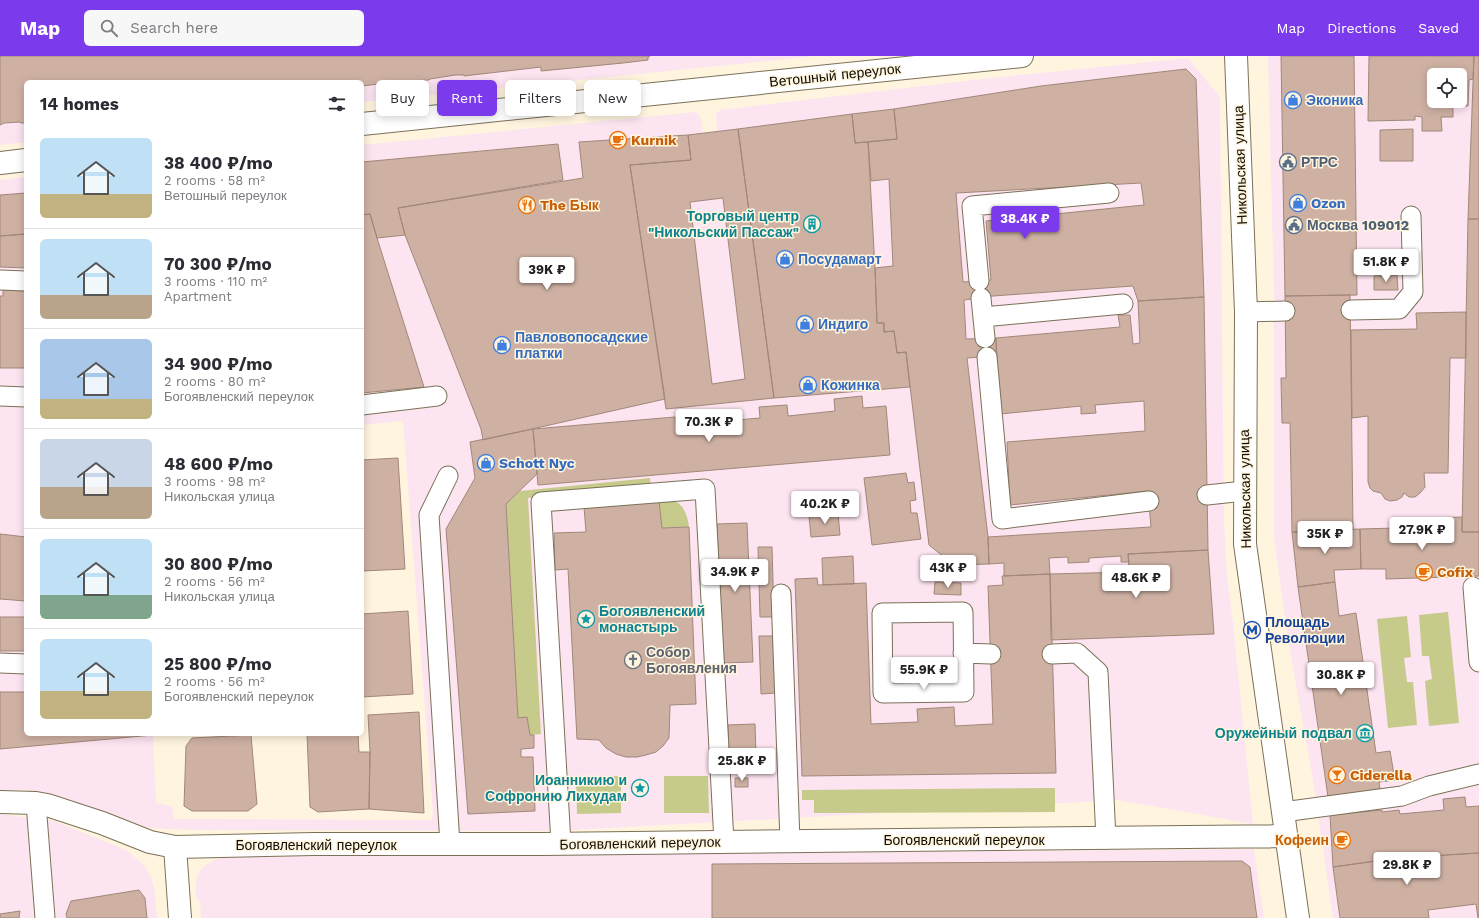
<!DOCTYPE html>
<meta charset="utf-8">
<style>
:root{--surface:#fff;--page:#f7f7f7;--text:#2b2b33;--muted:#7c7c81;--line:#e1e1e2;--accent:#7c3aed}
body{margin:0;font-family:"Work Sans",sans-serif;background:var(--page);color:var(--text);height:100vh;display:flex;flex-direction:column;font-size:15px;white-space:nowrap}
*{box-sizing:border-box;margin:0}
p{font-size:13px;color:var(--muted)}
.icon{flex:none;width:22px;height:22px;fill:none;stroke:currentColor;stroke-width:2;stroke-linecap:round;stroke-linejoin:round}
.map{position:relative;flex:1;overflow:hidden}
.side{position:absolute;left:24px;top:24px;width:340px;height:656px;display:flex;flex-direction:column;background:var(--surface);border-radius:6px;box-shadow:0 2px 10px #0003}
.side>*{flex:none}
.guide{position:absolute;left:376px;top:24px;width:380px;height:36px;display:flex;gap:8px}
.fabs{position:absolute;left:1427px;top:12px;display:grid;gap:8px}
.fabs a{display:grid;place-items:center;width:40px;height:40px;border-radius:6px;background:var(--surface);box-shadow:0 2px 10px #0003;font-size:20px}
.price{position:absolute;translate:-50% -34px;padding:0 9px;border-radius:4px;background:#fff;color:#222;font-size:13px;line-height:26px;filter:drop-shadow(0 1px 2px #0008)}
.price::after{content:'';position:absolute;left:50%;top:24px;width:12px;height:9px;margin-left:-6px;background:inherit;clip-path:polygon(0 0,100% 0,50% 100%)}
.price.active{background:var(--accent);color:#fff}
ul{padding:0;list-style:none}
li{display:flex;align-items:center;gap:12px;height:100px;padding:0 16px}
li+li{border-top:1px solid var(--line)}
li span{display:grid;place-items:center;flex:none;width:112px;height:80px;border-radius:6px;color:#555}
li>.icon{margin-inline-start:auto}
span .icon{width:48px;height:48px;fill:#fffc;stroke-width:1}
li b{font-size:17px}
h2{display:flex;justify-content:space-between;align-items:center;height:48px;padding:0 16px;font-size:17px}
.pill{padding:0 14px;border-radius:6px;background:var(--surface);box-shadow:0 2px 10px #0003;font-size:14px;line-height:36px}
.pill.active{background:var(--accent);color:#fff}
header{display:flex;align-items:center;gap:24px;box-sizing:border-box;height:56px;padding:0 20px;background:var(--accent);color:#fff}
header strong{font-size:19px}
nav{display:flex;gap:22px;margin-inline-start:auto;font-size:14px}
.search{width:280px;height:36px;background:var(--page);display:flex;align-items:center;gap:10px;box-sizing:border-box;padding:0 14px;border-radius:6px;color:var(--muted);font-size:15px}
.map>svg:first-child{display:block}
.commercial{fill:#fce4f0;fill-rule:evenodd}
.green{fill:#c6ca8a}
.building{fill:#ceb1a3;stroke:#a28779;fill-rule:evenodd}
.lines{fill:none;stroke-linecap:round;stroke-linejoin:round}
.service-casing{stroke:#7b7158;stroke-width:21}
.pedestrian-casing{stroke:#7b7158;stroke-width:24}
.minor-casing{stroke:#7b7158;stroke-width:24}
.service{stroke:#fff;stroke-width:19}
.pedestrian{stroke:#fff;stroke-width:22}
.minor{stroke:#fff;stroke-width:22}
.labels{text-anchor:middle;stroke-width:3;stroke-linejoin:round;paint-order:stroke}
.street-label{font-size:14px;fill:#0e0b03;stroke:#fff5df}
.shop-label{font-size:14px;font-weight:bold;fill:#366cbe;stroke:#fff5df;text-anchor:start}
.food-label{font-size:14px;font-weight:bold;fill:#c56008;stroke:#fff5df;text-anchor:start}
.service-label{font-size:14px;font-weight:bold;fill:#4e5e75;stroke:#fff5df;text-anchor:start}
.culture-label{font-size:14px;font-weight:bold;fill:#0d838f;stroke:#fff5df;text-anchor:end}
.transit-label{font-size:14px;font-weight:bold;fill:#164399;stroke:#fff5df;text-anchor:start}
.worship-label{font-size:14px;font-weight:bold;fill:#5b616d;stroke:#fff5df;text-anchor:start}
</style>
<header>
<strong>Map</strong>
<div class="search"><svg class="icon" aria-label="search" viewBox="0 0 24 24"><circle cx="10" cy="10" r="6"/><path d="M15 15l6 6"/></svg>Search here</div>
<nav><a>Map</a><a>Directions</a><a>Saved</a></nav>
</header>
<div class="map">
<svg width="1479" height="862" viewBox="0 0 1479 862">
<rect width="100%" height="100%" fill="#fff5df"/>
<path class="commercial" d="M0 0H816L362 46V26H26V86L0 89Z
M1268 0H1479V862H1333L1312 719 1289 590 1274 483V239ZM1434 19H1460V45H1434Z
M1188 2 1220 41 1224 466 1227 519 1234 576 1253 768 1118 744 556 775 194 774 149 772 58 740 25 734H0V124L26 121V678H153L156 747 172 750 174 763 432 764 433 757 403 365 362 369V89L696 56 700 60 703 77 717 75 716 59 720 54 982 23Z
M0 758 54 765 126 794 145 810 151 821 155 836 157 862H0Z
M1254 793 1264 862H201L200 845 195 840 197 819 202 812 214 804 224 801Z"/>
<path class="green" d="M650 422 651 431 528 442 541 678 530 679 527 661 518 662 506 448 520 435Z
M659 445C663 445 669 444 673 445 684 447 688 462 689 471L662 472Z
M1448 556 1459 667 1429 670 1425 625 1432 623 1429 600H1422L1419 559Z
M1407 560 1411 601 1404 602 1407 626H1413L1417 669 1388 672 1377 563Z
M621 720V757L577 758 576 721Z
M664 720H708L709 757H664Z
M1055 732V756L814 757V744H802V734Z"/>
<path class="building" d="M0 0H650L648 1V4L623 7 541 15V11L464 20V19H455L430 23 429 24 404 25 362 30V26H26V67H21L20 66 4 67 0 69Z
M1281 0H1354L1357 239 1285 240Z
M1369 0H1474L1473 23 1469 24 1468 50H1453V61H1441L1442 75H1422V61L1415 60V64L1368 65ZM1434 19H1460V45H1434Z
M1474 0H1479V163H1468Z
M1186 13 1196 23 1204 241 1138 245 1133 230 993 240 964 244 966 283 996 282V300L967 302 988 481 989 508 954 509 929 489 906 296 897 297 894 275 884 276V267H877L875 212 893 210 889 123 871 125 868 86 897 83 894 53 1041 30ZM1141 127 1144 149 986 165 991 224 963 226 956 137Z
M894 53 897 83 855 87 852 58Z
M852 58 855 87 868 86 875 212 877 267H884V276L894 275 897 297 906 296 910 331 774 342 738 73Z
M738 73 774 342 666 353 630 109 691 104 688 79ZM723 142 745 323 712 328 690 146Z
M1413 73V105H1380V74Z
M688 79 691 104 630 109 665 343 483 384 481 373 405 179 398 152 583 122 579 86Z
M558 88 563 124 398 152 405 179 377 182 370 158 362 159V106Z
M26 137V178L0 180V139Z
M370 158 377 182 424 331 362 337V159Z
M1468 163H1479V476H1462Z
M26 178V212L0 211V180Z
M1397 219 1398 234H1374V220Z
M3 234 26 235V312H0V240H3Z
M1350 239 1353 473 1292 476 1290 367H1282L1281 322H1286L1285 240Z
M1204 241 1208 494 1128 498 1129 506H1121V500L1089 502V506L1068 507V501L1049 502 1050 518 1004 520V507L989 508 988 481 1151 471 1148 435 1010 449 1007 386 1145 375 1144 345 1095 349 1096 357 1081 358V350L1000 358 996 282 1120 271 1118 259H1130L1133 288 1140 287 1138 245Z
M1466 256V302H1450L1448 417H1424L1425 431 1420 437 1415 441H1409L1404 437 1402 441 1397 444 1390 445 1385 443 1381 437 1373 435 1370 432 1368 426V360L1352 362 1351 274 1417 273 1416 257Z
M862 340 863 352 886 350 890 399 538 429 533 373 675 361 676 369 690 368 689 357 713 355 714 366 760 362 759 351 787 349 788 360 835 355 834 343Z
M533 373 537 418 506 448 518 662 527 661 530 679H534V692L521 693V701H533L535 755 468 758 446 473 475 422 470 386Z
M398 402 405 513 362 515V404Z
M906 417 908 427 914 426 916 444 910 445 911 457H917L921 483 872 489 864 422Z
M659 445 662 472 689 471 696 648 670 649 669 682 663 690 656 696 646 699 637 701H626L616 698 606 692 599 684 577 683 568 513 555 514 554 477 586 476 584 451Z
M838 457 840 479 811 481 809 460Z
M1462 461V476H1479V520L1386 523V513H1361L1360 473 1433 471V462Z
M747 467 753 606 723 607 717 468Z
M1360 473 1361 513 1334 514 1335 526 1298 531 1292 476Z
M0 478 26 481V545L0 543Z
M758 491H772L774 561H760Z
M1208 494 1214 578 1051 584 1050 518 1129 516 1128 498Z
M853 500 854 528 823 529 822 502Z
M1050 518 1056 717 802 720 795 523 817 522 818 529 866 527 871 668 918 666 917 653 954 651 955 670 993 668 988 530 1003 529 1002 520Z
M935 526 961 527V539L934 538Z
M1335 526 1339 560 1356 557 1376 697 1390 695 1395 724 1379 726 1380 733 1328 741 1298 531Z
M408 555 413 638 362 641V558Z
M0 561H26V595H0Z
M759 580H776V637L761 638Z
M0 636H26V678L153 679 0 693Z
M419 656 424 757 369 753 370 696 368 659Z
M755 668 756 698 729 699 728 669Z
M307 678H358L359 696H370L369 753 318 756 310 751Z
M251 679 257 748 248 755H192L184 750 186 690 192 682Z
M735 722H748V731H735Z
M1465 741 1466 751 1479 750V797L1397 802 1333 811 1330 759 1382 754V756L1399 754 1400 758 1444 754 1443 743Z
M1479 797V862H1478L1476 848 1428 854 1429 862H1340L1333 811 1397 802Z
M1242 805 1250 811 1257 862H712V808Z
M139 834 145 842 147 862H67L66 858 71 845Z
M20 855 19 862H0V858Z"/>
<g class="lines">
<g class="service-casing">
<path id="service" d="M0 224 26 225
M979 225 972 150 1109 137
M981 242 985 282
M1351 254 1399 253 1413 236 1411 160
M1246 256 1285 255
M983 261 1123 248
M987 301 1002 463 1149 445
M0 340 26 341
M362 349 437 340
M448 420 429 459 450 788
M1207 439 1244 435
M1473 531 1479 606
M781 538 790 785
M963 556 964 636 883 637 882 557Z
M963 597 991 598
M1052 598 1077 597 1098 616 1106 783
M0 607 26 608
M36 747 45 862
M1283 756 1402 740 1429 730 1479 718
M561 787 541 446 705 433 724 786"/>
</g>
<g class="pedestrian-casing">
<path id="pedestrian" d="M1236 0 1246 256 1245 488 1298 862
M1186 781 1286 780"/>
</g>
<g class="minor-casing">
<path id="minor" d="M362 68 1022 0
M0 107 26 104
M0 746 36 747 47 749 102 767 150 786 175 791 314 788H543L1186 781
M175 791 180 862"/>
</g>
<use href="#service" class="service"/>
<use href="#pedestrian" class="pedestrian"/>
<use href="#minor" class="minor"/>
</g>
<defs>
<g id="shop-ring" transform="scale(0.9)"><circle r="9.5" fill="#fff5df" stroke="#3f7fe0" stroke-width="1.5"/><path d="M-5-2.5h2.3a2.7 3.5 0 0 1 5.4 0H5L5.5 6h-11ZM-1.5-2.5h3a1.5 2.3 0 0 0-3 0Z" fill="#3f7fe0"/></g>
<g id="cafe-ring" transform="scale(0.9)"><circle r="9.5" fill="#fff5df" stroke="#e8710a" stroke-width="1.5"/><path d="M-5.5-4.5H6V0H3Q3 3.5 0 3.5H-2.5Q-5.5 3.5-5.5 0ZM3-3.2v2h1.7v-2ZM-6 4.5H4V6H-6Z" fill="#e8710a"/></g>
<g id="civic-ring" transform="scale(0.9)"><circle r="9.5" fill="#fff5df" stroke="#5c6f8a" stroke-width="1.5"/><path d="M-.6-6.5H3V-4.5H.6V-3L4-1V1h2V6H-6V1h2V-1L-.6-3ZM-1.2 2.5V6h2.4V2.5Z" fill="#5c6f8a"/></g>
<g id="restaurant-ring" transform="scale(0.9)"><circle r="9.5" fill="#fff5df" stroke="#e8710a" stroke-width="1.5"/><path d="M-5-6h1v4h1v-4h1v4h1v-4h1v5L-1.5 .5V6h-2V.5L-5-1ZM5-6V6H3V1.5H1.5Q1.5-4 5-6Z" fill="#e8710a"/></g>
<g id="building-ring" transform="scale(0.9)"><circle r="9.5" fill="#fff5df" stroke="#0f9aa8" stroke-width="1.5"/><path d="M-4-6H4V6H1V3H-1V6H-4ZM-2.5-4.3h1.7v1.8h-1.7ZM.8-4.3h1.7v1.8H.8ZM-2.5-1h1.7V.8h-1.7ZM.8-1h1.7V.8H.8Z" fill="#0f9aa8"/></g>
<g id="sight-ring" transform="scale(0.9)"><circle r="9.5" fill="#fff5df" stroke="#0f9aa8" stroke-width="1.5"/><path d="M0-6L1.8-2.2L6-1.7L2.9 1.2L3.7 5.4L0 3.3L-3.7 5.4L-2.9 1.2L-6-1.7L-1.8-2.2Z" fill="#0f9aa8"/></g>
<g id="metro-ring" transform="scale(0.9)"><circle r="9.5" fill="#fff5df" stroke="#1a4fb4" stroke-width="1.5"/><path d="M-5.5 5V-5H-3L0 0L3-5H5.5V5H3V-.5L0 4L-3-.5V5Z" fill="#1a4fb4"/></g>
<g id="church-ring" transform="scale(0.9)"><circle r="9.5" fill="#fff5df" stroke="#6b7280" stroke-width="1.5"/><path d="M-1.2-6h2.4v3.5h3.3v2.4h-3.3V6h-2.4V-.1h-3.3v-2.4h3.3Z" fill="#6b7280"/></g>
<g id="museum-ring" transform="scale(0.9)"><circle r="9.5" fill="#fff5df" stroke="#0f9aa8" stroke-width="1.5"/><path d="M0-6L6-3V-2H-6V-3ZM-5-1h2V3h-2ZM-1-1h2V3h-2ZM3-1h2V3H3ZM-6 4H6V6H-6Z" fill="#0f9aa8"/></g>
<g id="bar-ring" transform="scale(0.9)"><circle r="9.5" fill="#fff5df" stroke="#e8710a" stroke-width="1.5"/><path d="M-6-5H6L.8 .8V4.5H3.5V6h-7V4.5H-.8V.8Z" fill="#e8710a"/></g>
</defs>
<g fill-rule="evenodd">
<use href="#shop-ring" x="1293" y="44"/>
<use href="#cafe-ring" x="618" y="84"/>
<use href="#civic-ring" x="1288" y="106"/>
<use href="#shop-ring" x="1298" y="147"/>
<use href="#restaurant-ring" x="527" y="149"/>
<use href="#building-ring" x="812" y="168"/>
<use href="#civic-ring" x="1294" y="169"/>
<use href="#shop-ring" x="785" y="203"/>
<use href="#shop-ring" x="805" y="268"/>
<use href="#shop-ring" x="502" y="289"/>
<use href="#shop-ring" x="808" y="329"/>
<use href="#shop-ring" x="486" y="407"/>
<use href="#cafe-ring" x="1424" y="516"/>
<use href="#sight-ring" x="586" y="563"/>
<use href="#metro-ring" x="1252" y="574"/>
<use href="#church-ring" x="633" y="604"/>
<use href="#museum-ring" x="1365" y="677"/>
<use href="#bar-ring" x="1337" y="719"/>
<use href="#sight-ring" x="640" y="732"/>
<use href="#cafe-ring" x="1342" y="784"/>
</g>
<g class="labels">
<g class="street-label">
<text transform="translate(835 19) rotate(-6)" y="5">Ветошный переулок</text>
<text transform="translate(1240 109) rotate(-92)" y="5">Никольская улица</text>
<text transform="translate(1245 433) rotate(-91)" y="5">Никольская улица</text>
<text x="964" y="789">Богоявленский переулок</text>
<text transform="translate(640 787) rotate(-1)" y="5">Богоявленский переулок</text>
<text x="316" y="794">Богоявленский переулок</text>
</g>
<g class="shop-label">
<text x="1306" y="49">Эконика</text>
<text x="1311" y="152">Ozon</text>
<text x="798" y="208">Посудамарт</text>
<text x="818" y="273">Индиго</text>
<text x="515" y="286">Павловопосадские<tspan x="515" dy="16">платки</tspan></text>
<text x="821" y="334">Кожинка</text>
<text x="499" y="412">Schott Nyc</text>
</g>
<g class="food-label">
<text x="631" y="89">Kurnik</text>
<text x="540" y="154">The Бык</text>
<text x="1437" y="521">Cofix</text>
<text x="1350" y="724">Ciderella</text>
<text x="1329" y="789" text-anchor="end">Кофеин</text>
</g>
<g class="service-label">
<text x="1301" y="111">РТРС</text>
<text x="1307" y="174">Москва 109012</text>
</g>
<g class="culture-label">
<text x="799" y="165">Торговый центр<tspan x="799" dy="16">"Никольский Пассаж"</tspan></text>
<text x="599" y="560" text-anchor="start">Богоявленский<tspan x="599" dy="16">монастырь</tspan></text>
<text x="1352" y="682">Оружейный подвал</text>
<text x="627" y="729">Иоанникию и<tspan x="627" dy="16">Софронию Лихудам</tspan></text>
</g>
<g class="transit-label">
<text x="1265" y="571">Площадь<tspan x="1265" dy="16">Революции</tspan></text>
</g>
<g class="worship-label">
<text x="646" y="601">Собор<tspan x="646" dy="16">Богоявления</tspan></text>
</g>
</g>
</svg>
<div class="fabs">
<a><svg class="icon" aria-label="locate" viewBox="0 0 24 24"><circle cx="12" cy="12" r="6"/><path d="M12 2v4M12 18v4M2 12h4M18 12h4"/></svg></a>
</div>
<b class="price active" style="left:1025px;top:184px">38.4K ₽</b>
<b class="price" style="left:1386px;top:227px">51.8K ₽</b>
<b class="price" style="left:547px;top:235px">39K ₽</b>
<b class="price" style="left:709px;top:387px">70.3K ₽</b>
<b class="price" style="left:825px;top:469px">40.2K ₽</b>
<b class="price" style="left:1422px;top:495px">27.9K ₽</b>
<b class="price" style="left:1325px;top:499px">35K ₽</b>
<b class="price" style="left:948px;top:533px">43K ₽</b>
<b class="price" style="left:735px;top:537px">34.9K ₽</b>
<b class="price" style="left:1136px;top:543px">48.6K ₽</b>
<b class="price" style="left:924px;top:635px">55.9K ₽</b>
<b class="price" style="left:1341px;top:640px">30.8K ₽</b>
<b class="price" style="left:742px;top:726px">25.8K ₽</b>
<b class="price" style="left:1407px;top:830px">29.8K ₽</b>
<div class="guide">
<a class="pill">Buy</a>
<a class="pill active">Rent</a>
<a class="pill">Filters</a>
<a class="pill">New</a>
</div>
<section class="side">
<h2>14 homes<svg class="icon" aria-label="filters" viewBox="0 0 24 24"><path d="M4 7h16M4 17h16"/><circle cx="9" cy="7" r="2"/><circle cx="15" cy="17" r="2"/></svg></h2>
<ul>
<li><span style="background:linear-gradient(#bfe0f5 70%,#c2b280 0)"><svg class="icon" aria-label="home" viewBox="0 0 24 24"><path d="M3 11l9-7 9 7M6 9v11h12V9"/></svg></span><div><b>38 400 ₽/mo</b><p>2 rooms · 58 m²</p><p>Ветошный переулок</p></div></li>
<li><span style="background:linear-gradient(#bfe0f5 70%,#b9a48a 0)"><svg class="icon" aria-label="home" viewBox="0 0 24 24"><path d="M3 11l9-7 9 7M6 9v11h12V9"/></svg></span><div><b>70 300 ₽/mo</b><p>3 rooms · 110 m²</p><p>Apartment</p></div></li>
<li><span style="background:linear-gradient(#a9c7e8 75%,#c2b280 0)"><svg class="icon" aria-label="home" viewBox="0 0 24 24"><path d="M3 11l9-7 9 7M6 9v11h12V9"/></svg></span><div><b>34 900 ₽/mo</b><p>2 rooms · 80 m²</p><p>Богоявленский переулок</p></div></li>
<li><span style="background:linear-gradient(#c9d6e8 60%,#b9a48a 0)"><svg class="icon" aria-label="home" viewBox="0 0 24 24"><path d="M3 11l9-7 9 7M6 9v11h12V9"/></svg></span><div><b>48 600 ₽/mo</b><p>3 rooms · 98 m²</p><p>Никольская улица</p></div></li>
<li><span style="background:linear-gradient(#bfe0f5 70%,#7fa58c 0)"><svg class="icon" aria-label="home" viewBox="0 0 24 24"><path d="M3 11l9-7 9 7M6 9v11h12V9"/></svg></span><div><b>30 800 ₽/mo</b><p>2 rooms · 56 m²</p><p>Никольская улица</p></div></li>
<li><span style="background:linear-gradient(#bfe0f5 65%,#c2b280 0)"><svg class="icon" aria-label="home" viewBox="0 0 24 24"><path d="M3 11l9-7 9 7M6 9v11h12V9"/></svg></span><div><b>25 800 ₽/mo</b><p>2 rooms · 56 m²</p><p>Богоявленский переулок</p></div></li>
</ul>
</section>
</div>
